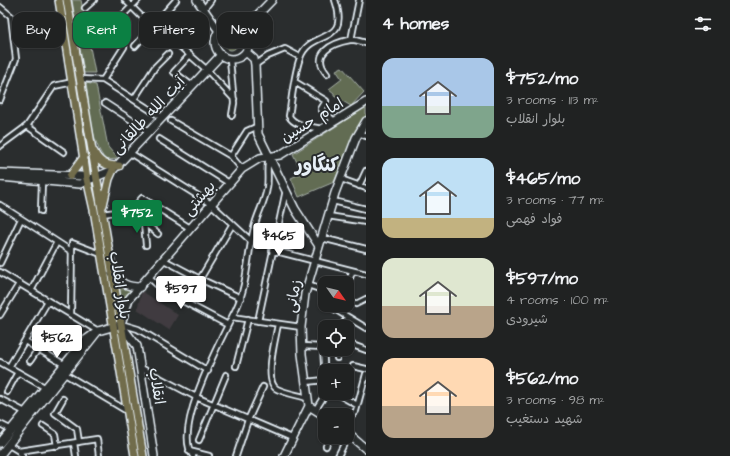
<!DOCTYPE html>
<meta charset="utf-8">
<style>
:root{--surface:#202222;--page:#2d2f2f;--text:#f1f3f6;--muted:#a2a4a5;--line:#3d3f40;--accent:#0b8043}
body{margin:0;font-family:"Architects Daughter","Playpen Sans Arabic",sans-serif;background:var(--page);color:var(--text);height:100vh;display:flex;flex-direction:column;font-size:15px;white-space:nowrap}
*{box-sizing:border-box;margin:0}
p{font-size:13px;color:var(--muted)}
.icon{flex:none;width:22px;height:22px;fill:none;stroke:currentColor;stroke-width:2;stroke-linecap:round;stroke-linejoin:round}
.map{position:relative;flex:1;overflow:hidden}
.side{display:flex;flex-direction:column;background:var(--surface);width:364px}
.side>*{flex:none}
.top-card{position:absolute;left:12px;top:12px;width:294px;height:36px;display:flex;gap:8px}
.needle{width:26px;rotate:124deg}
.controls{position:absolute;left:318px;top:276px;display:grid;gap:8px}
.controls a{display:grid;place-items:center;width:36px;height:36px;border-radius:8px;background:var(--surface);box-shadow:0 1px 3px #0004,0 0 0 1px var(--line);font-size:20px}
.price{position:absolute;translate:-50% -34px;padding:0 9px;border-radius:4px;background:#fff;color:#222;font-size:13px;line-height:26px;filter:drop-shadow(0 1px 2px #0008)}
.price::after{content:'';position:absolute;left:50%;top:24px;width:12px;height:9px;margin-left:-6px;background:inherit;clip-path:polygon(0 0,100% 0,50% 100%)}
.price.active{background:var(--accent);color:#fff}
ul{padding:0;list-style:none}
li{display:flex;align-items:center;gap:12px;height:100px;padding:0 16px}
li span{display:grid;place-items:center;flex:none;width:112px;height:80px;border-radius:12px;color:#555}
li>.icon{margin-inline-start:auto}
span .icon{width:48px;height:48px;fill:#fffc;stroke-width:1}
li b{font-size:17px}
h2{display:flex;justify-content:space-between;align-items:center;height:48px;padding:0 16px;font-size:17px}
.pill{padding:0 14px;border-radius:12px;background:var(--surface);box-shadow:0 1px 3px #0004,0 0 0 1px var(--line);font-size:14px;line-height:36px}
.pill.active{background:var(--accent);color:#fff}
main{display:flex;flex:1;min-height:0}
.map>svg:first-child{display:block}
.built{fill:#3f3b3f}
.grass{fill:url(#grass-dots);stroke:#a5aea6}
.green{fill:#626c53;stroke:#a5aea6}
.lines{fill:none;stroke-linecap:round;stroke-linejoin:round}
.street-casing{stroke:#e8f1f8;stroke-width:8}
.secondary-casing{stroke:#e8f1f8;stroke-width:10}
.primary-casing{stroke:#e8f1f8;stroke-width:10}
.street{stroke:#2a2d2e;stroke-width:4.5}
.secondary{stroke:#2a2d2e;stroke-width:7}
.primary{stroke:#716c4b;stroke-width:7}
.labels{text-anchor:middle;stroke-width:4;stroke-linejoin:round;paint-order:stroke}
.street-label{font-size:15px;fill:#e8f1f8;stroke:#2a2d2e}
.district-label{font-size:19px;font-weight:bold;fill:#e8f1f8;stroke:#2a2d2e}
</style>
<main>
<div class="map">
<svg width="366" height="456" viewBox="0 0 366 456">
<defs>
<pattern id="grass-dots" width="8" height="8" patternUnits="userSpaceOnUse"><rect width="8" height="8" fill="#626c53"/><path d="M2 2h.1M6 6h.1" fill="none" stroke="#78816c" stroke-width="1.8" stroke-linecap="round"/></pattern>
</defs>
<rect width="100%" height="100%" fill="#2a2d2e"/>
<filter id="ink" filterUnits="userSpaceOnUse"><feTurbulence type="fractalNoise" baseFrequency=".025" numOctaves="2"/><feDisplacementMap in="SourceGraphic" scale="8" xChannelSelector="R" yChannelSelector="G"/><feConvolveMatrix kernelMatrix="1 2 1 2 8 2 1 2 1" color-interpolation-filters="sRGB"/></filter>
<g filter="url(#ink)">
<path class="built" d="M142 291 178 315 169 330 137 309Z"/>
<path class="grass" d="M116 281 133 290 121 307Z"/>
<path class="green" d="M72 0H81L95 73H84Z
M225 44a6 6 0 1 1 12 0a6 6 0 1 1-12 0Z
M342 67 364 92 351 106 334 96V93L329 89 342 79 336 70Z
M86 83 96 85 108 147 118 159 106 160C91 144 89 105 86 83Z
M366 107V115L353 138 334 182 299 197 291 178 302 173 293 154Z"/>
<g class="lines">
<g class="street-casing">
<path id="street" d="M125 0 151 26 175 42 207 70 234 99
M0 7 11 16 16 59 0 100
M85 8 94 0
M204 9 211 0
M120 18 138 0
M351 40 359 0
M175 42 205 10
M135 46 176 0
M190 55 174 72 192 86
M230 60 234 103 232 115
M255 65 268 56 285 49 300 57
M327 74C310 54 332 43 350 40 355 39 361 42 366 43
M80 79 103 80 163 118
M103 80 124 47
M295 82 326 101 321 109 334 121
M134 99 155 67 168 54
M105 103 150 132
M171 121 231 156 242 169
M27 126 64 152
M322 129C311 126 295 127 289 116 292 98 294 74 300 58 310 28 351 47 335 0
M359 133 366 136
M159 139 229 183
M0 146 27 126 54 86 73 82
M130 153 211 204 251 241
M231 156 247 131 256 127
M341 179 366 188
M359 186 366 171
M333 201 366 209
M0 205 71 251
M41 211 42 181
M130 212 142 198 190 228
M102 214C132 208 136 216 158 234
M328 216 366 222
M144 223 146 245
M322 238 366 249
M272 250 366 274
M164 260 200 279 241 298
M0 263 21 219
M0 272 98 331
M149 277 164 291 228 325
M200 279 232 225
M308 285 325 291
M347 287 352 272
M31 291 57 242
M356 304 366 299
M328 305 366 328
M0 315 19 284
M71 315 72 243 101 254
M232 317 301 327
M258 321 286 190
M121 324 138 329 208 371
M278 324C276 337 263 382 277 389 285 393 297 395 307 398
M341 327 348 317
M25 341 65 365
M347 343 366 350
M302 346 323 347 325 341
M323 347 325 380
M42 351 50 339
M337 358V349
M30 361 38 349
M0 362 46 388
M236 366 248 319
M353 366 366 369
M9 367 48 301
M141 368 196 397 292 438
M65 374 127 411
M305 382 325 380
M7 392 18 372
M341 396 357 405
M0 399 25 412
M63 399 55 413 77 429 79 442
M316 409 326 393
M347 419 356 411 366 374
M0 424 10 429
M43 426 55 434 57 446
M199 440 226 375
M74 443 76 456
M9 445 19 451 22 456
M326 446 330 437
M19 451 97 439 99 456
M189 451 209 456
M193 456C171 430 223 336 236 309 248 284 247 255 254 228 257 214 265 202 267 188 269 178 266 168 269 158
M236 456 248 420 263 387
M338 456 349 434"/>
</g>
<g class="secondary-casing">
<path id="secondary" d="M197 0 219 31
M215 42a17 17 0 1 1 34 0a17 17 0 1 1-34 0Z
M244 29 272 0
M246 52 254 59 255 65 258 134 295 209 319 246
M0 173 81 176 87 179
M0 177 80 184C91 178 102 175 113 170L220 56
M112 274C121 283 127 287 140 287
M121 324 129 299 242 169 260 158 280 155 366 102
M121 325 137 346 154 456
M98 331 119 325
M309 406 325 416
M347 433 366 449
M0 443 84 341 98 331 0 455
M284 456 309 406 302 354 301 327 305 294 335 193 356 138 366 121"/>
</g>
<g class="primary-casing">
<path id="primary" d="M59 0 87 179 94 210 135 456
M67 0 143 456
M94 152C99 163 106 166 119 166
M70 176 84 157
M103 205 109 179 113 170"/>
</g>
<use href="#street" class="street"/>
<use href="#secondary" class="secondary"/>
<use href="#primary" class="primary"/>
</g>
</g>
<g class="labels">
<g class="street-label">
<text transform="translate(148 115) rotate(-47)" y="5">آیت الله طالقانی</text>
<text transform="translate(312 120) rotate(-32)" y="5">امام حسین</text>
<text transform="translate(199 198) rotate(-49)" y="5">بهشتی</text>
<text transform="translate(120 285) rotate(81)" y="5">بلوار انقلاب</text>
<text transform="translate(293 296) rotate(-79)" y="5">زمانی</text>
<text transform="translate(157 386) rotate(81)" y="5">انقلاب</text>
</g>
<g class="district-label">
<text x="317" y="171">کنگاور</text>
</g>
</g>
</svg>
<div class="controls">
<a><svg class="needle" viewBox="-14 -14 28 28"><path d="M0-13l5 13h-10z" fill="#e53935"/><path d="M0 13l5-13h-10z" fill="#a2a4a5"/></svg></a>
<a><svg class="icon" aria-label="locate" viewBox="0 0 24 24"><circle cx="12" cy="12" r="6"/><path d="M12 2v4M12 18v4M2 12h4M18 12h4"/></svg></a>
<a>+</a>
<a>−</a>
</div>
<b class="price active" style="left:137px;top:234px">$752</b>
<b class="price" style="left:279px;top:257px">$465</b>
<b class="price" style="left:181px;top:310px">$597</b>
<b class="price" style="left:57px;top:359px">$562</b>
<div class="top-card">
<a class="pill">Buy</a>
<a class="pill active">Rent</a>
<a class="pill">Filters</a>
<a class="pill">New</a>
</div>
</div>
<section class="side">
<h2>4 homes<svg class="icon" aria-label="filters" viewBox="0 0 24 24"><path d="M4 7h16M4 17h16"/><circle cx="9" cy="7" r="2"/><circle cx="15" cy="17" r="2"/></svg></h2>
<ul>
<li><span style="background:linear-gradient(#a9c7e8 60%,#7fa58c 0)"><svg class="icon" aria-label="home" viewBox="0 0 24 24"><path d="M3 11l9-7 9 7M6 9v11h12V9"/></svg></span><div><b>$752/mo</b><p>3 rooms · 113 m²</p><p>بلوار انقلاب</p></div></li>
<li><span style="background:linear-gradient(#bfe0f5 75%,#c2b280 0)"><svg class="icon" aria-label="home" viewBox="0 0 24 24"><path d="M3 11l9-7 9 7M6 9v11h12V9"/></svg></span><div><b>$465/mo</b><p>3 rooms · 77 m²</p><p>فواد فهمی</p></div></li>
<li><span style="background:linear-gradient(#dfe7d0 60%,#b9a48a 0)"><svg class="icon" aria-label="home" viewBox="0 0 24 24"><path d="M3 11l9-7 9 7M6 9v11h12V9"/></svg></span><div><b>$597/mo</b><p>4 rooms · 100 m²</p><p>شیرودی</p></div></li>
<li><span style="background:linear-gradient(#ffd9b3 60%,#b9a48a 0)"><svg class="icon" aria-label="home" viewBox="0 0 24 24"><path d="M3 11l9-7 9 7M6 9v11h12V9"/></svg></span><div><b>$562/mo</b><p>3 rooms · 98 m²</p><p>شهید دستغیب</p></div></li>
</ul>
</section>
</main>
